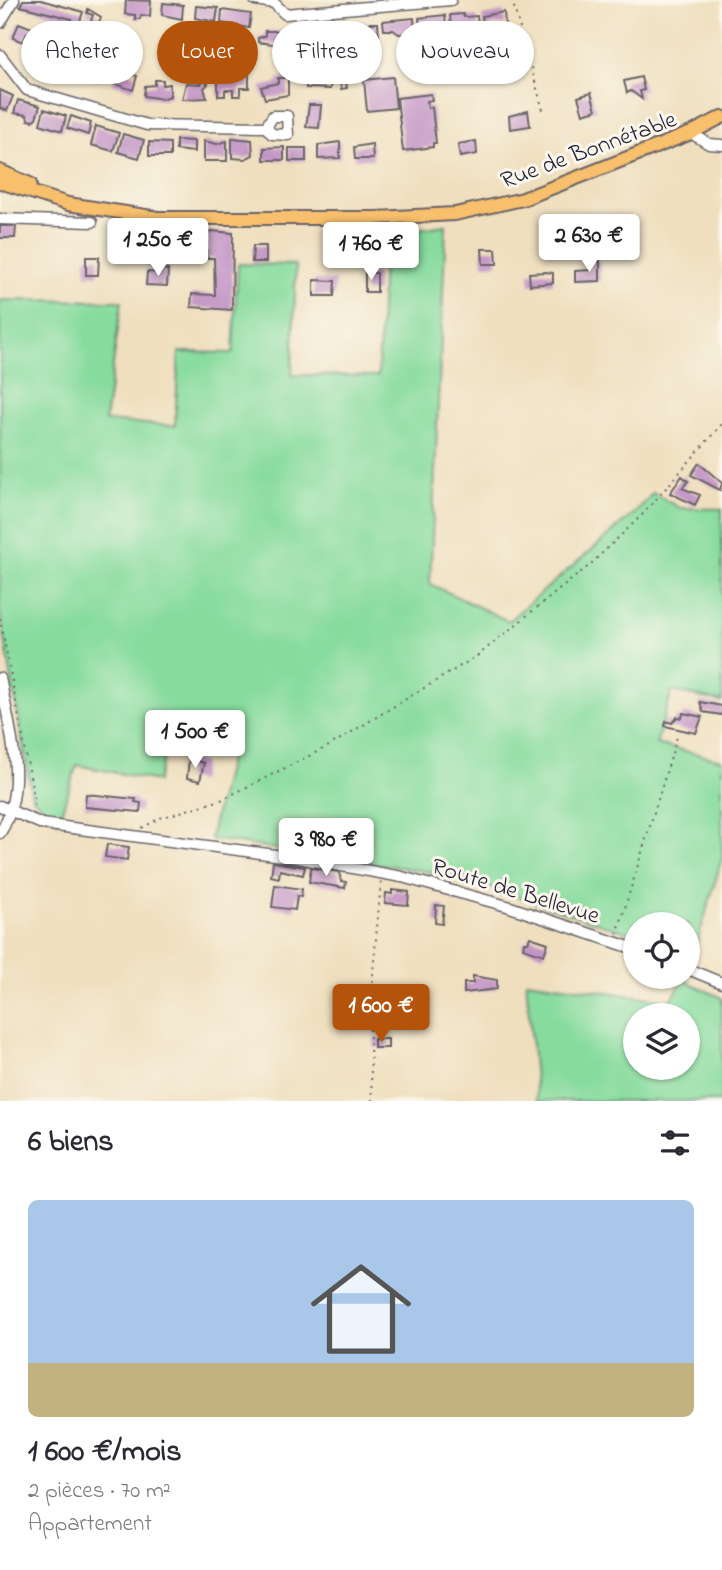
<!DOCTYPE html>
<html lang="fr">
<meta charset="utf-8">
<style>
:root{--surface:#fff;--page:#f7f7f7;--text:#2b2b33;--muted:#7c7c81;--line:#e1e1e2;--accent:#b45309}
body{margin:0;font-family:"Indie Flower",sans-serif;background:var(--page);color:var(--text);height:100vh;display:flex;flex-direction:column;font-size:26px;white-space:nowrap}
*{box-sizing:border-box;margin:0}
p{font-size:23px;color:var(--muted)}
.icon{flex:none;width:38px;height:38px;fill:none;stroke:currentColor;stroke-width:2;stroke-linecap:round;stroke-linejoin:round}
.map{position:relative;height:1101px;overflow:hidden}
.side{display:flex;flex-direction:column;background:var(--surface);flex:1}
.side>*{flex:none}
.hud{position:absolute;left:21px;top:21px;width:681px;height:63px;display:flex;gap:14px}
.controls{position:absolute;left:623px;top:912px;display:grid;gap:14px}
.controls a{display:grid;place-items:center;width:77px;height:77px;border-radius:50%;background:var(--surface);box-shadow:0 2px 5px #0004;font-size:35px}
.price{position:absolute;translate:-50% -60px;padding:0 16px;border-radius:7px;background:#fff;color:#222;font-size:23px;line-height:46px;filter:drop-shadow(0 2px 4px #0008)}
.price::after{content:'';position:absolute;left:50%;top:42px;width:21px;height:16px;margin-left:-10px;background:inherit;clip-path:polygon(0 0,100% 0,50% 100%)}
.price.on{background:var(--accent);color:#fff}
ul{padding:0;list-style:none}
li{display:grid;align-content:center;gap:14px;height:371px;padding:0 28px}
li+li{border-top:2px solid var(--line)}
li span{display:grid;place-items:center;height:217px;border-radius:10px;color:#555}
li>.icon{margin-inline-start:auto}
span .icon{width:126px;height:126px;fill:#fffc;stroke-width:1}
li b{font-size:30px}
h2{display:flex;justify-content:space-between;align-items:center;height:84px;padding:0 28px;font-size:30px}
.chip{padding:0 24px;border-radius:32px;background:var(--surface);box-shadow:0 2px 5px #0004;font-size:24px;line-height:63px}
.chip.on{background:var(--accent);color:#fff}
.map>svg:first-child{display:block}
.grass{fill:#86db9d;stroke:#547e6c;stroke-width:2;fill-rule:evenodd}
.building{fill:#c394c6}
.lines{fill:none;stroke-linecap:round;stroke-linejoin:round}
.minor-casing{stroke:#6a6469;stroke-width:13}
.major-casing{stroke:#6a6469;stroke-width:16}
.path{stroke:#6a6469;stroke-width:2;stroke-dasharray:2 5;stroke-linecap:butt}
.minor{stroke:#fff;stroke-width:10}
.major{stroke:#f8bf6c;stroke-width:12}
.labels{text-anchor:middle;stroke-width:6;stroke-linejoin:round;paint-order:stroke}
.street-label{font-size:24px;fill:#22223b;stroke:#fbf7ec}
</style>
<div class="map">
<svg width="722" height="1101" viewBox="0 0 722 1101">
<rect width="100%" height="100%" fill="#fbf7ec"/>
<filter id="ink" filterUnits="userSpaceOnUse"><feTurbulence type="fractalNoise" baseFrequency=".0143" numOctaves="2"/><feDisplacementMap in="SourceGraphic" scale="14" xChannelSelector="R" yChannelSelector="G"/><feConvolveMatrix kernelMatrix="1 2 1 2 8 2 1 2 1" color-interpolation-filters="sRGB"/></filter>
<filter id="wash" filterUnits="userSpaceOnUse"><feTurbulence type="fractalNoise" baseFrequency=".00686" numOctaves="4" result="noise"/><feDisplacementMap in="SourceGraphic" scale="28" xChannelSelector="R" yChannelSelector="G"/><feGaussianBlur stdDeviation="1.57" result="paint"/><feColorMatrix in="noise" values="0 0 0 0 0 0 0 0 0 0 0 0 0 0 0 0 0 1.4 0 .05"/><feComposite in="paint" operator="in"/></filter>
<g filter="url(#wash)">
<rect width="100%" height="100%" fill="#efdfbe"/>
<path class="grass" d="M446 225 430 584 508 621 636 512 653 493 680 508 722 509V702L672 691 656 744 722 760V858L693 957 688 955V924H635V935L452 875 210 839 234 738 214 733 208 751 169 741 157 781 77 765 58 822 32 797 0 611V300L122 301 105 421 175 426 179 352 233 353 238 264 296 265 292 375 378 376 384 234Z
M683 980 722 998V1101H537L526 981 671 1001ZM688 1015V1068H635V1015Z"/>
<g id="blocks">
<path class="building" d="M23 0H41L83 12 78 27 70 24 72 19 20 6Z
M126 0 151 1 150 16 141 15 140 19H135V15L125 14Z
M163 3 183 5 182 19 162 15Z
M196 6 218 8 216 22 195 18Z
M88 9 101 17 96 32 88 30 93 15 87 13Z
M222 10 251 14 249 28 221 23Z
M504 12 505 24 483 26 482 16Z
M463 14 464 17 477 16 478 26 464 30 451 27 450 15Z
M445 15 446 28 432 32V29L420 30 419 18Z
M414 18 415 33 399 34 393 30H384L383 21Z
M19 23 37 30 35 36 27 33 23 42 13 38Z
M358 23H378L379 36H359Z
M334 24H345L347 36 327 41 326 25Z
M313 27 314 40 294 42 293 30Z
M265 31H282L281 45 258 42V38L265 36Z
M58 34 71 38 67 50 54 46Z
M336 60 337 72H333L330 89 306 88 305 73 323 72V62Z
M89 62 102 68 98 81 75 75 80 65 88 66Z
M338 63H343L347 88 341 89Z
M117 70 137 76 133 90 112 83Z
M240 72H249V88H240V96H233V90H225V96H218V78H240Z
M393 77 396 108 367 111 364 80Z
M641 77 644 90 640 91 642 99 631 91 627 93 624 81Z
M278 78H288V95L265 99 261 87 278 83Z
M155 80H163V85L170 84V96L163 99 144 96 145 86 155 85Z
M204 80 208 84 204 88 207 98 182 99 186 83 200 84Z
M0 90 13 96 7 111 0 108Z
M591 93 596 110 583 114 578 97Z
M431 94 432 100 427 101 428 108 432 107 436 143H433V147L403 151 397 98Z
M18 100 40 106 36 118 32 121 28 120 27 115 14 113Z
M309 105H321L319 128 306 127Z
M44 109 66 116 62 131 40 124Z
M528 111 530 126 510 129 509 116Z
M71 116 91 123 88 135 67 128Z
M96 126 119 133 113 151 91 145Z
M123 134 144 140 139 158 118 152Z
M232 138 252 140 253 155 245 159 232 158Z
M176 140 194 141V152L176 150Z
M204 141 217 144 227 141V161H204Z
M476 141 477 154 460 157 458 144Z
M149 142 170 143V156H149Z
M340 142V158L318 159V145Z
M372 144 373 159H355L354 147Z
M284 147V160H264V148Z
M289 148H306V161H289Z
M0 226H16L15 238H0Z
M211 231 233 233 232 310 191 307 192 294 215 295 214 258H207V234Z
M253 246H266V262H252Z
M482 249H496L497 264H483Z
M86 257H99L98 275H86Z
M600 261V281L575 282V271L591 270 590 262Z
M162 269 168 270 167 286 146 285 147 272 161 273Z
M546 272 553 273V283L530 285 529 273Z
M365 273H377V292H365Z
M314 280 335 281 334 296H314Z
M699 463 722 483 720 490 691 475Z
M682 476 688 481 682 488 700 495 695 505 670 493Z
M700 702 722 706V715L703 712Z
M683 713 702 717 696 733 665 726 666 721 672 723 677 717 682 718Z
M216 736 230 738 229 747 215 745Z
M189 759 204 763 200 781 187 778Z
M86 794 136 799 135 802 141 803 140 812 85 807Z
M107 844 129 847 127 860 105 857Z
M273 862 305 867 303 875 280 870 279 878 271 876Z
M311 868 339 872 341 881 346 882 345 888 309 882Z
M275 885 302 889 301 897 297 896 295 910 272 907Z
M392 890 409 892 408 905 385 903 386 893 392 894Z
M436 905 444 906 442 924 435 923Z
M530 937 548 943 544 955 523 948 524 942H528Z
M473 976 497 980V989L464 993V983H473Z
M374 1039H388V1048H374Z"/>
</g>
</g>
<g filter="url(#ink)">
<use href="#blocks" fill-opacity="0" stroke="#6a6469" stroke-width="2"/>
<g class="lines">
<g class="minor-casing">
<path id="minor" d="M255 0 274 3 285 14 451 0
M0 23 14 0
M0 55 27 90 147 125 266 127 272 134 288 135 287 116H273L266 127
M691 133 709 144 722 145
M0 219 92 222
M0 678C9 727 29 788 0 833
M0 806 42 824 298 858 402 877 507 906 635 949
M688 969 722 983"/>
</g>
<g class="major-casing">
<path id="major" d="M0 171 30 184
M0 182 68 204 158 218H376L455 214 523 199 691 133 722 117"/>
</g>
<path class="path" d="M512 0 543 110
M0 618 35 802 32 808
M142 828 160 818 221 800 327 747 477 656 591 564 645 512 722 424
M617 934 677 737
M372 1101 369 1018 381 882"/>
<use href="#minor" class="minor"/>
<use href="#major" class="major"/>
</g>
</g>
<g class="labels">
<g class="street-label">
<text transform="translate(588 149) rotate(-20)" y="8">Rue de Bonnétable</text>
<text transform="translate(516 890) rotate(17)" y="8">Route de Bellevue</text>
</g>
</g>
</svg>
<div class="controls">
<a><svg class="icon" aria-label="locate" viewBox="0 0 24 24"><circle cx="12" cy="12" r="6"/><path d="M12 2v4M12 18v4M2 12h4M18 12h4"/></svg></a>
<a><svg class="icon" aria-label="layers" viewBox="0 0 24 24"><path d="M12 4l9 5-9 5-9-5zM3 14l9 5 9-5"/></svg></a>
</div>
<b class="price" style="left:589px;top:274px">2 630 €</b>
<b class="price" style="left:158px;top:278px">1 250 €</b>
<b class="price" style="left:371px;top:282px">1 760 €</b>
<b class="price" style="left:195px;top:770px">1 500 €</b>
<b class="price" style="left:326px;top:878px">3 980 €</b>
<b class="price on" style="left:381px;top:1044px">1 600 €</b>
<div class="hud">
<a class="chip">Acheter</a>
<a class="chip on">Louer</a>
<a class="chip">Filtres</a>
<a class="chip">Nouveau</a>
</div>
</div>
<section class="side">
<h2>6 biens<svg class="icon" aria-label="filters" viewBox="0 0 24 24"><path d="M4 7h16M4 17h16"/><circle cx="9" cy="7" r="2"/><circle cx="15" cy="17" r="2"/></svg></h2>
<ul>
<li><span style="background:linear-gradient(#a9c7e8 75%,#c2b280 0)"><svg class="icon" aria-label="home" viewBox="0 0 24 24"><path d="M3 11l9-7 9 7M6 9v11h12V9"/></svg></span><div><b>1 600 €/mois</b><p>2 pièces · 70 m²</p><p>Appartement</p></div></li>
</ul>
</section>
